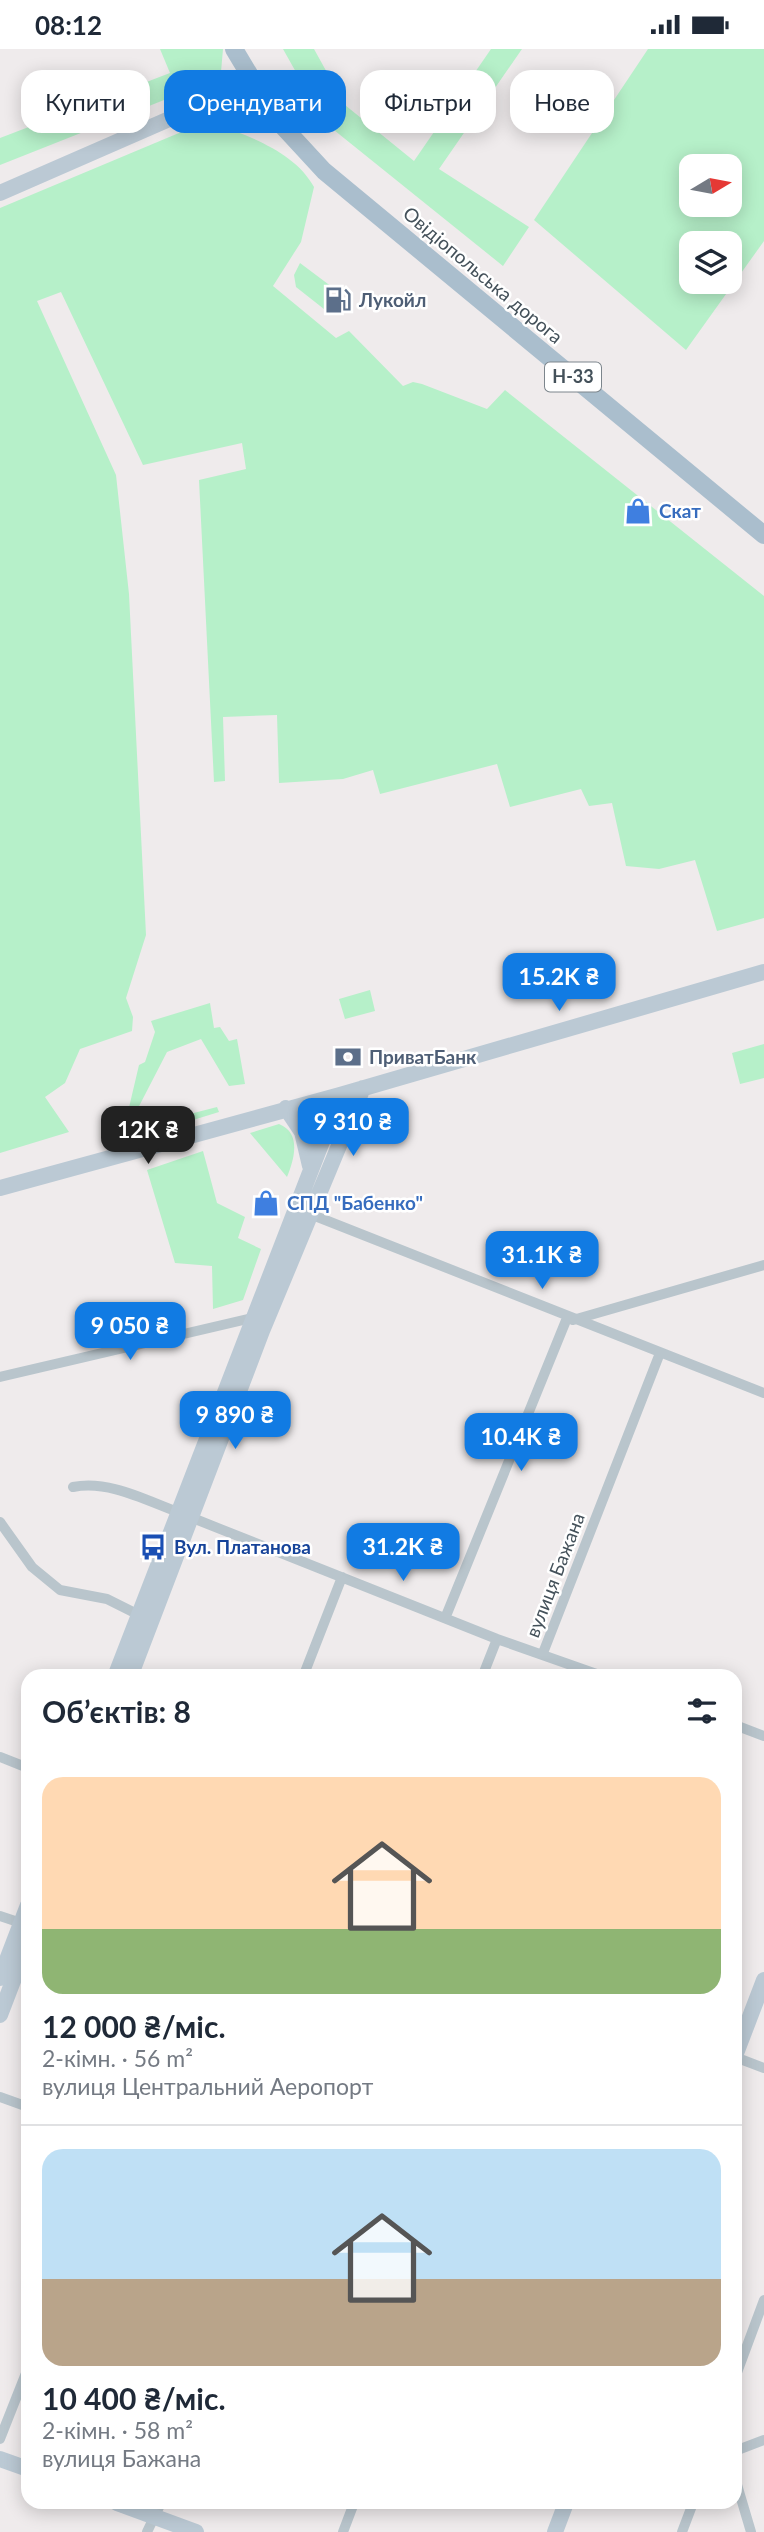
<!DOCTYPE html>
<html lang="uk">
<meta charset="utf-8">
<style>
:root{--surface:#fff;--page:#f6f6f7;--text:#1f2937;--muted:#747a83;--line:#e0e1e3;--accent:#117be3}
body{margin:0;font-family:Lato,sans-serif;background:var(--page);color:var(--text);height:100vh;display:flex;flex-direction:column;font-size:26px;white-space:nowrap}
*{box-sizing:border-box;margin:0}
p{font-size:23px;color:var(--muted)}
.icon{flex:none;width:38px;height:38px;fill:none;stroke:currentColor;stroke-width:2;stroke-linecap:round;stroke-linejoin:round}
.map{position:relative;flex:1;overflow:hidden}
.details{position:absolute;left:21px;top:1620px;width:721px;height:840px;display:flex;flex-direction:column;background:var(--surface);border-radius:21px;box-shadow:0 4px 18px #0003}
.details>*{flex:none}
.top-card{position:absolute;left:21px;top:21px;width:723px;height:63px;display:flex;gap:14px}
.needle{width:46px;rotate:80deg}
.tools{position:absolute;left:679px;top:105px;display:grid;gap:14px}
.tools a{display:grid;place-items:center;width:63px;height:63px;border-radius:14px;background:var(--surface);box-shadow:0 4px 18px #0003;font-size:35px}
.price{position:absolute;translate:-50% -60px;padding:0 16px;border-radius:14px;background:var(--accent);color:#fff;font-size:23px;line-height:46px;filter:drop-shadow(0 2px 4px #0008)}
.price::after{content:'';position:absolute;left:50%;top:42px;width:21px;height:16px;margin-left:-10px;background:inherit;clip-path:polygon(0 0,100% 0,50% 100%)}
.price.active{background:#222;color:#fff}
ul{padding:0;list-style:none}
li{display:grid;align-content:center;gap:14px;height:371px;padding:0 21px}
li+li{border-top:2px solid var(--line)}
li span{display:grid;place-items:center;height:217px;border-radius:21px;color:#555}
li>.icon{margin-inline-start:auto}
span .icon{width:126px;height:126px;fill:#fffc;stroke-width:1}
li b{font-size:30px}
h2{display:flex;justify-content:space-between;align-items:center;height:84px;padding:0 21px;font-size:30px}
.chip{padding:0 24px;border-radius:21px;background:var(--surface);box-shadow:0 4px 18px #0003;font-size:24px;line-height:63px}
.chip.active{background:var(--accent);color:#fff}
.status{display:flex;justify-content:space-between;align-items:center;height:49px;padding:0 35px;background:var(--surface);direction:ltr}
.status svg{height:19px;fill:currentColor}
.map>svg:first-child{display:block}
.green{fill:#b6f0c9;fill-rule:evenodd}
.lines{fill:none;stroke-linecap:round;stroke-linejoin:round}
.street{stroke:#b9c5cc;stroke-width:10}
.secondary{stroke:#bbc9d4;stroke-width:16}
.primary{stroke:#aabecd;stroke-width:18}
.labels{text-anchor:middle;stroke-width:5;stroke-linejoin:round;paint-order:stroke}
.shield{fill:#fff;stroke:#7c858c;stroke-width:2}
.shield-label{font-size:18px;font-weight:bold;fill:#44515a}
.street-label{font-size:19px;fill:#44515a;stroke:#fff}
.service-label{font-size:19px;font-weight:bold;fill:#4e5e75;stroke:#fff;text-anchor:start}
.shop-label{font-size:19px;font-weight:bold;fill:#366cbe;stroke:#fff;text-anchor:start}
.transit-label{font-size:19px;font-weight:bold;fill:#164399;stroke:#fff;text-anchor:start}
</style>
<div class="status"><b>08:12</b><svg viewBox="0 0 49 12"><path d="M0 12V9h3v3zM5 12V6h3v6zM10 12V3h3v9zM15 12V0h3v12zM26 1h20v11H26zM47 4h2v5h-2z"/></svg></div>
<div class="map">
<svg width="764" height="2483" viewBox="0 0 764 2483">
<rect width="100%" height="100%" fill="#efebec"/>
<path class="green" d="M160 0H223L221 23 207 34 0 116V89L170 24Z
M283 0H314L345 56 414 112 491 0H522L439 120 529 178 503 217 324 73Z
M648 0H764V192L686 301 534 171ZM691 117H730V156H691ZM691 194H730V233H691Z
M215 75C250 87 296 104 314 138L301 193 273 237 336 289 349 282 403 337 413 333 422 335 487 360 505 341 764 547V869L717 882 695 811 659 820 626 817 612 754 589 757 581 740 510 758 497 715 380 745 373 721 343 730 279 734 277 666 223 668 225 732 214 733 199 431 246 420 242 394 143 416 61 243 37 252 116 426 129 545 146 886 126 949 133 968 132 982 80 1000 65 1034 45 1048 69 1083 0 1104V159L198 76Z
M300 214 332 238 328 245 332 248 329 253 333 260 329 264 296 238 294 226Z
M370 941 375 962 345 970 339 950Z
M210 954 214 979 220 978 229 992 237 990 245 1035 229 1037 201 990 167 1003 135 1065 127 1067 139 1016 145 1013 155 983 151 972Z
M764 995V1029L740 1035 732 1004Z
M217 1058 219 1063 180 1075 178 1073 186 1066Z
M321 1063 310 1093 300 1069Z
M279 1075C302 1084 294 1111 287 1128L250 1084Z
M203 1102 217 1154 245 1168 238 1189 261 1200 243 1251 213 1260 212 1217 175 1214 147 1121Z"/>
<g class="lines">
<path class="street" d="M310 1165 764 1344
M573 1271 764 1216
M0 1328 252 1269
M73 1438C109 1431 145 1451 178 1463
M190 1468 497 1590 605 1628
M0 1473 32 1518 60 1541 107 1550 139 1566
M446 1567 567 1269
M543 1604 660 1304
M303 1628 342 1528
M482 1628 497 1590
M735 1676 764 1687
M0 1708 28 1719
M0 1867 21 1874
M735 2008 764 2019
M0 2048 28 2058
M735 2329 764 2251
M0 2390 28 2319
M735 2402 764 2391
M735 2429 751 2483
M147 2483 161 2454
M343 2483 354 2454
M682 2483 693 2454"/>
<path class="secondary" d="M0 144 254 33
M286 1059 302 1083 310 1117
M0 1139 340 1046 764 923
M115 1628 340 1046
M130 1628 262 1282 363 1039
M0 1929 28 1856
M0 1966 28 1893
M735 2007 764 1931
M0 2410 28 2420
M117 2454 196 2483
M555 2483 566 2454"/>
<path class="primary" d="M234 0 276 70 324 122 764 486"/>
</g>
<defs>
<g id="fuel-bare" transform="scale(2.1)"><path d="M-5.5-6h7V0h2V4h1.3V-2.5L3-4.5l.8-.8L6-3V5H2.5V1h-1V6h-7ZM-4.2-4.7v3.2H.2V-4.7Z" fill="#5c6f8a" stroke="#fff" stroke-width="2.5" paint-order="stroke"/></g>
<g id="shop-bare" transform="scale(2.1)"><path d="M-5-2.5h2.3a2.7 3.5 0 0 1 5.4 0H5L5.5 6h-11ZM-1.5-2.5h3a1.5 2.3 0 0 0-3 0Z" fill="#3f7fe0" stroke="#fff" stroke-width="2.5" paint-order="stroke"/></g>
<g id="bank-bare" transform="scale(2.1)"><path d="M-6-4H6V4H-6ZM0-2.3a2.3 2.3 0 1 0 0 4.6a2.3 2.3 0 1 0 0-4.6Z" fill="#5c6f8a" stroke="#fff" stroke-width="2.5" paint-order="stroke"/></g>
<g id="bus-bare" transform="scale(2.1)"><path d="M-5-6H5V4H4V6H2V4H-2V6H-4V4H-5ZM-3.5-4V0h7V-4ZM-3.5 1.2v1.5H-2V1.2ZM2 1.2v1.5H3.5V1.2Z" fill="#1a4fb4" stroke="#fff" stroke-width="2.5" paint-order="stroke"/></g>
</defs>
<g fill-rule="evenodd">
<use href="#fuel-bare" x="338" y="251"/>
<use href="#shop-bare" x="638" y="462"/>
<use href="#bank-bare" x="348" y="1008"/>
<use href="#shop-bare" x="266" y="1154"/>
<use href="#bus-bare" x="153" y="1498"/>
</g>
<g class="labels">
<rect class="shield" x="545" y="313.5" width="56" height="29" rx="5"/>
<g class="shield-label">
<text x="573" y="334">Н-33</text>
</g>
<g class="street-label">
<text transform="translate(483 226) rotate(40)" y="7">Овідіопольська дорога</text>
<text transform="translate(555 1526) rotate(-69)" y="7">вулиця Бажана</text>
</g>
<g class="service-label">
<text x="359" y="258">Лукойл</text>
<text x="369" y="1015">ПриватБанк</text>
</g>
<g class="shop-label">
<text x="659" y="469">Скат</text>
<text x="287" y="1161">СПД "Бабенко"</text>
</g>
<g class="transit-label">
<text x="174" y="1505">Вул. Платанова</text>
</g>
</g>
</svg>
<div class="tools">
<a><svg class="needle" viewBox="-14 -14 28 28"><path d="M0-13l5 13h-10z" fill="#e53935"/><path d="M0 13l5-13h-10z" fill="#747a83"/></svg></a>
<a><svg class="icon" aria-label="layers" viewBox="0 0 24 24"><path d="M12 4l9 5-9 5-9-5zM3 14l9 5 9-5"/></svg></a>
</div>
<b class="price" style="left:559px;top:964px">15.2K ₴</b>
<b class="price" style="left:353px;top:1109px">9 310 ₴</b>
<b class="price active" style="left:148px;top:1117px">12K ₴</b>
<b class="price" style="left:542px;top:1242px">31.1K ₴</b>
<b class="price" style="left:130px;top:1313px">9 050 ₴</b>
<b class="price" style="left:235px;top:1402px">9 890 ₴</b>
<b class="price" style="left:521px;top:1424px">10.4K ₴</b>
<b class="price" style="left:403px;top:1534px">31.2K ₴</b>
<div class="top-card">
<a class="chip">Купити</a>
<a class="chip active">Орендувати</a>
<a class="chip">Фільтри</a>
<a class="chip">Нове</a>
</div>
<section class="details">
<h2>Об’єктів: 8<svg class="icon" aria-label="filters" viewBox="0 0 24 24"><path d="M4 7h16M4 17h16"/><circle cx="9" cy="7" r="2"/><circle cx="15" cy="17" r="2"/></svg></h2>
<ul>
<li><span style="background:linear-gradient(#ffd9b3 70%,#8fb573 0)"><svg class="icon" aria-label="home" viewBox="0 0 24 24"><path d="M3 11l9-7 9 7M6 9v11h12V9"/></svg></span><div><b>12 000 ₴/міс.</b><p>2-кімн. · 56 m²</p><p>вулиця Центральний Аеропорт</p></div></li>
<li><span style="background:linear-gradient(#bfe0f5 60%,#b9a48a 0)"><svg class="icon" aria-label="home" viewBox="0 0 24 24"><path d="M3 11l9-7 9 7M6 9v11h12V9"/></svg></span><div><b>10 400 ₴/міс.</b><p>2-кімн. · 58 m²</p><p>вулиця Бажана</p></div></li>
</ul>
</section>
</div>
